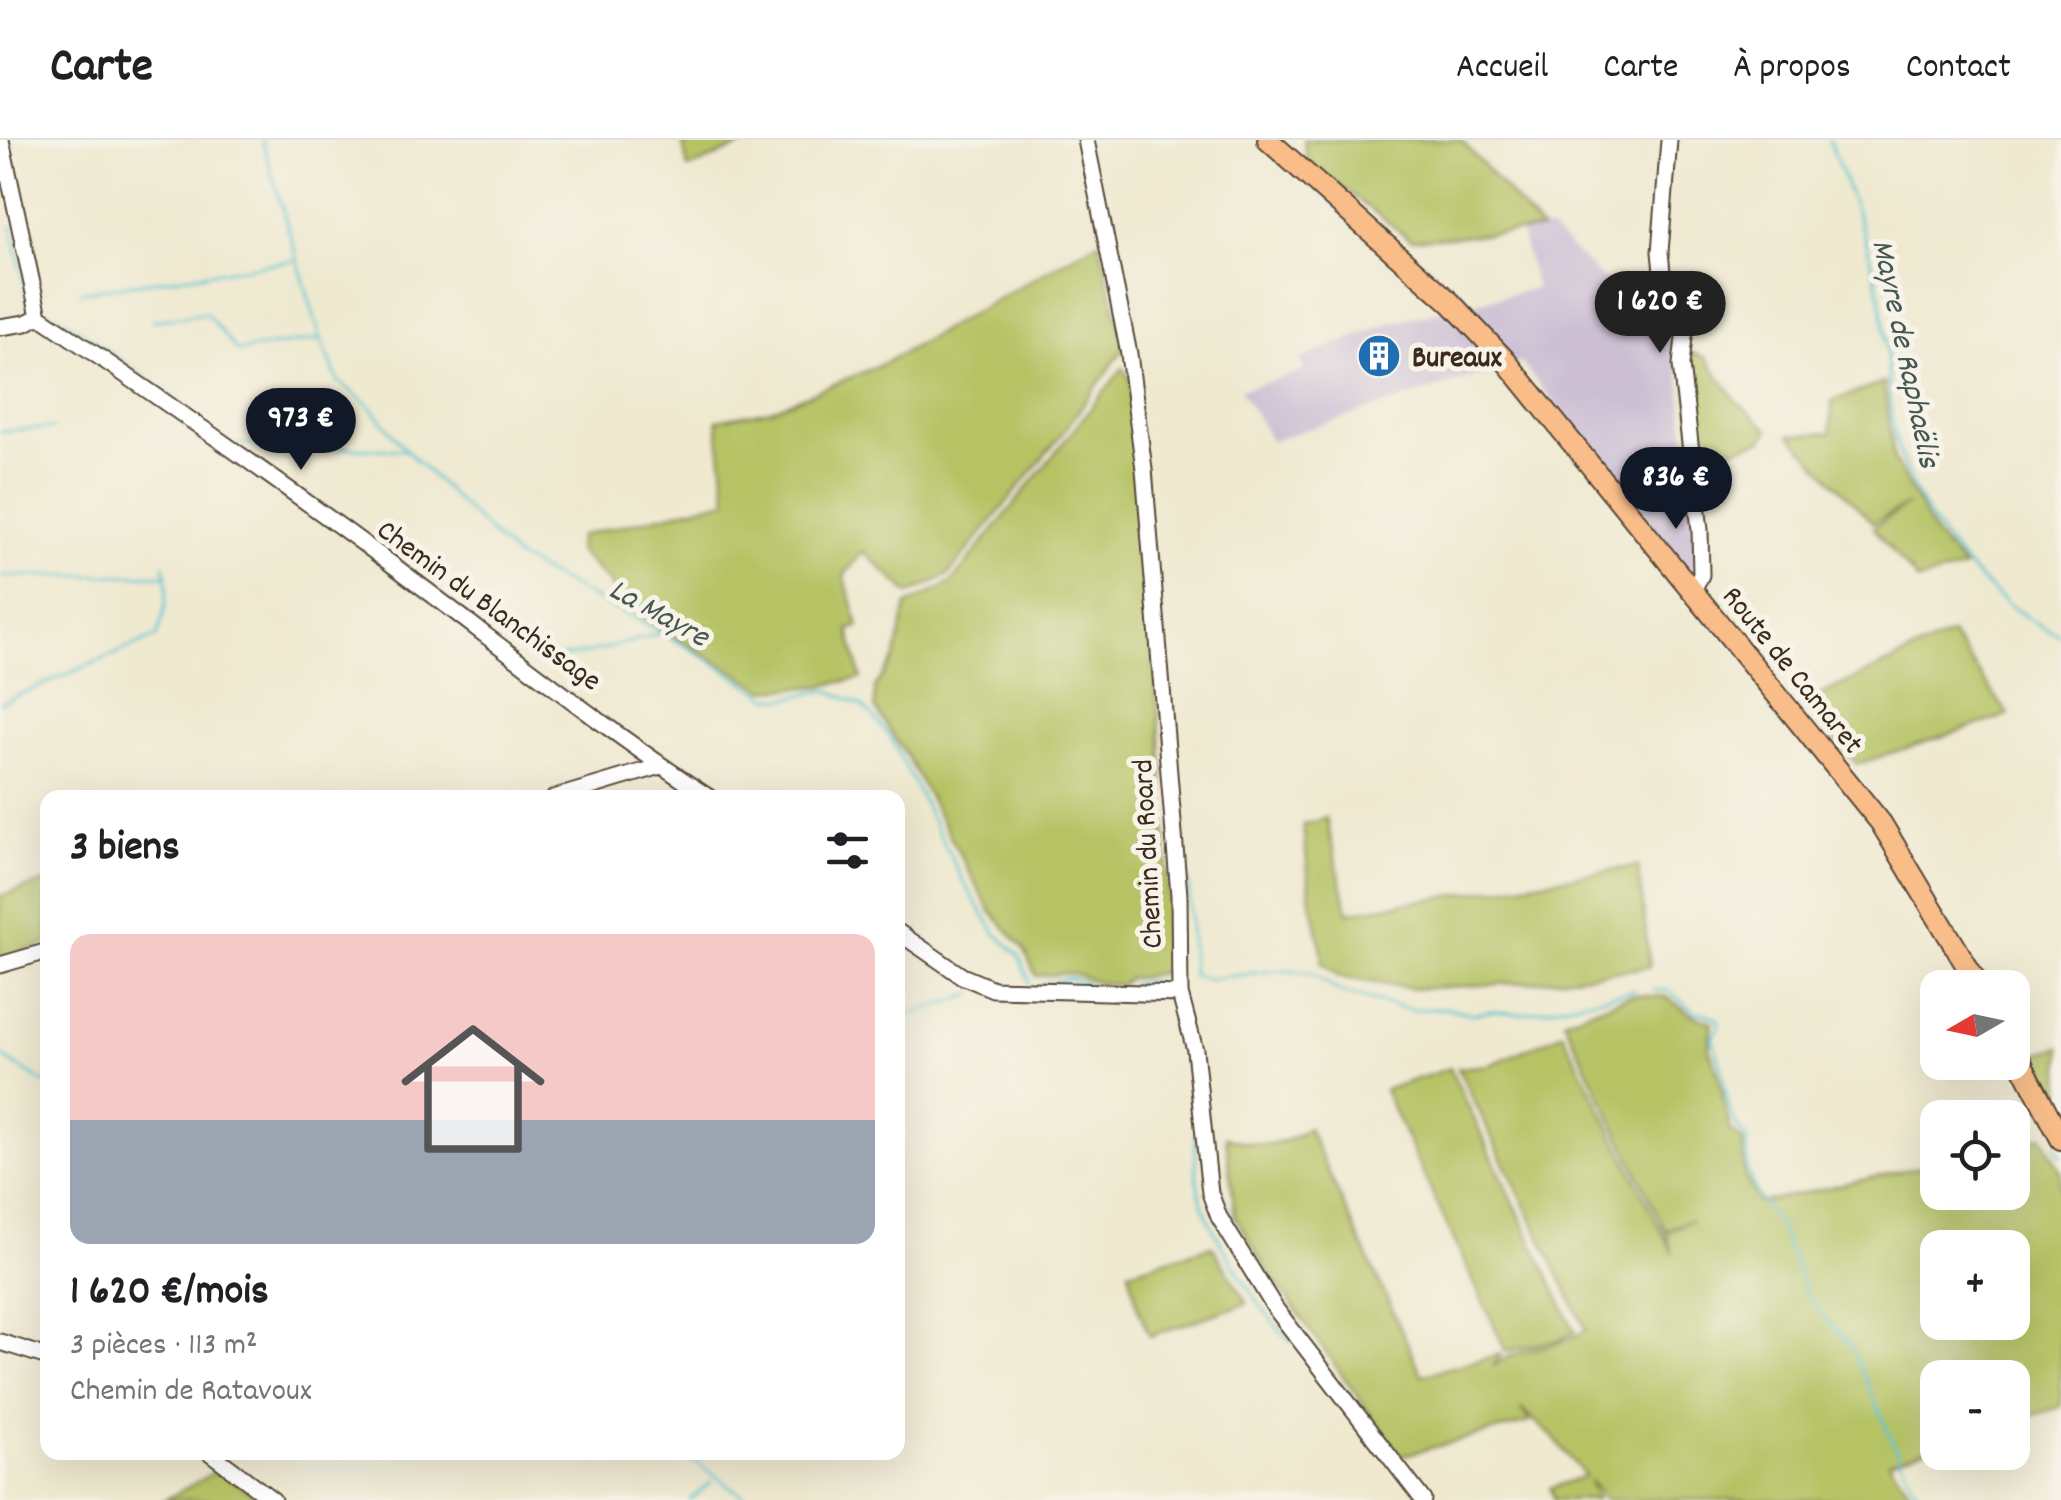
<!DOCTYPE html>
<html lang="fr">
<meta charset="utf-8">
<style>
:root{--surface:#fff;--page:#f2f2f2;--text:#202124;--muted:#757577;--line:#e0e0e0;--accent:#111827}
body{margin:0;font-family:Dekko,sans-serif;background:var(--page);color:var(--text);height:100vh;display:flex;flex-direction:column;font-size:38px;white-space:nowrap}
*{box-sizing:border-box;margin:0}
p{font-size:32px;color:var(--muted)}
.icon{flex:none;width:55px;height:55px;fill:none;stroke:currentColor;stroke-width:2;stroke-linecap:round;stroke-linejoin:round}
.map{position:relative;flex:1;overflow:hidden}
.side{position:absolute;left:40px;top:650px;width:865px;height:670px;display:flex;flex-direction:column;background:var(--surface);border-radius:20px;box-shadow:0 10px 40px #0002}
.side>*{flex:none}
.needle{width:65px;rotate:261deg}
.controls{position:absolute;left:1920px;top:830px;display:grid;gap:20px}
.controls a{display:grid;place-items:center;width:110px;height:110px;border-radius:20px;background:var(--surface);box-shadow:0 10px 40px #0002;font-size:50px}
.price{position:absolute;translate:-50% -85px;padding:0 22px;border-radius:35px;background:var(--accent);color:#fff;font-size:32px;line-height:65px;filter:drop-shadow(0 2px 5px #0008)}
.price::after{content:'';position:absolute;left:50%;top:60px;width:30px;height:22px;margin-left:-15px;background:inherit;clip-path:polygon(0 0,100% 0,50% 100%)}
.price.active{background:#222;color:#fff}
ul{padding:0;list-style:none}
li{display:grid;align-content:center;gap:20px;height:530px;padding:0 30px}
li span{display:grid;place-items:center;height:310px;border-radius:20px;color:#555}
li>.icon{margin-inline-start:auto}
span .icon{width:180px;height:180px;fill:#fffc;stroke-width:1}
li b{font-size:42px}
h2{display:flex;justify-content:space-between;align-items:center;height:120px;padding:0 30px;font-size:42px}
header{display:flex;align-items:center;gap:60px;box-sizing:border-box;height:140px;padding:0 50px;background:var(--surface);border-bottom:2px solid var(--line)}
header strong{font-size:48px}
nav{display:flex;gap:55px;margin-inline-start:auto;font-size:35px}
.map>svg:first-child{display:block}
.industrial{fill:#ccbfd4}
.green{fill:#b6c365;stroke:#787642;stroke-width:2.5;fill-rule:evenodd}
.lines{fill:none;stroke-linecap:round;stroke-linejoin:round}
.stream{stroke:#57c3d0;stroke-width:2.5}
.minor-casing{stroke:#564739;stroke-width:19}
.major-casing{stroke:#564739;stroke-width:24}
.minor{stroke:#fff;stroke-width:15}
.major{stroke:#f8bd89;stroke-width:20}
.labels{text-anchor:middle;stroke-width:10;stroke-linejoin:round;paint-order:stroke}
.poi-label{font-size:30px;font-weight:bold;fill:#3b2a1e;stroke:#f7f3e8;text-anchor:start}
.street-label{font-size:30px;fill:#3b2a1e;stroke:#f7f3e8}
.water-label{font-size:32px;font-style:italic;fill:#435853;stroke:#f7f3e8}
</style>
<header>
<strong>Carte</strong>
<nav><a>Accueil</a><a>Carte</a><a>À propos</a><a>Contact</a></nav>
</header>
<div class="map">
<svg width="2061" height="1360" viewBox="0 0 2061 1360">
<rect width="100%" height="100%" fill="#f7f3e8"/>
<filter id="ink" filterUnits="userSpaceOnUse"><feTurbulence type="fractalNoise" baseFrequency=".01" numOctaves="2"/><feDisplacementMap in="SourceGraphic" scale="20" xChannelSelector="R" yChannelSelector="G"/><feConvolveMatrix kernelMatrix="1 2 1 2 8 2 1 2 1" color-interpolation-filters="sRGB"/></filter>
<filter id="wash" filterUnits="userSpaceOnUse"><feTurbulence type="fractalNoise" baseFrequency=".0048" numOctaves="4" result="noise"/><feDisplacementMap in="SourceGraphic" scale="40" xChannelSelector="R" yChannelSelector="G"/><feGaussianBlur stdDeviation="2.25" result="paint"/><feColorMatrix in="noise" values="0 0 0 0 0 0 0 0 0 0 0 0 0 0 0 0 0 1.4 0 .05"/><feComposite in="paint" operator="in"/></filter>
<g filter="url(#wash)">
<rect width="100%" height="100%" fill="#efe9d0"/>
<path class="industrial" d="M1550 89 1677 208 1698 422 1690 435 1521 222 1271 301 1240 250 1304 231 1300 219 1392 182 1536 148 1520 90Z"/>
<path class="green" d="M682 0H755L688 29Z
M1304 0H1461L1541 90 1411 100 1306 20Z
M1099 101 1125 207 1058 299 948 435 909 454 863 411 844 436 859 486 849 490 861 538 821 546 765 550 621 465 609 442 578 411 579 396 727 360 717 280 771 270 883 224Z
M1694 213 1706 218 1738 263 1769 290 1762 301 1696 318 1686 221Z
M1123 228 1130 239 1162 617 1172 832C1155 832 1144 839 1128 838L1120 845 1098 843 1072 833 1036 836 1024 809 990 770 906 615 875 568V547L895 518 907 465 951 443Z
M1884 243 1894 319 1935 395 1964 428 1918 441 1873 388 1908 364 1873 383 1790 295 1831 293 1832 261Z
M1951 494 2009 575 1857 624 1801 564Z
M1326 678 1348 772 1638 726 1650 827 1532 842 1415 849 1339 837 1321 822 1323 816 1311 762 1303 685Z
M47 742V804L0 818V756Z
M1632 855 1666 857 1694 876 1712 882 1709 908 1718 933 1730 990 1743 1001 1744 1034 1759 1063 1937 1023 1938 1052H2012L2013 1003 2042 996 2061 1032V1267L2013 1281 2012 1238H1938L1937 1305 1889 1322 1916 1360H1605L1589 1340 1597 1360H1554L1550 1348 1585 1336 1551 1295 1520 1268 1530 1282 1400 1316 1267 1130 1235 1076 1226 997C1257 1007 1282 1009 1308 988L1422 1235 1501 1214 1493 1227C1515 1206 1555 1211 1586 1190L1458 928 1490 925 1563 893 1673 1114 1666 1092 1692 1080 1665 1090 1564 880ZM1938 1108H2012V1182H1938Z
M2061 907V966L2036 914Z
M1450 928 1575 1192 1559 1200 1506 1211 1384 950Z
M1212 1106 1247 1163 1150 1196 1139 1171 1129 1131Z
M218 1330 263 1360H165Z"/>
<g class="lines">
<path class="stream" d="M262 0 321 199 338 241 371 267 405 309
M1829 0C1850 56 1875 115 1883 175 1890 220 1886 267 1899 311 1922 387 1988 463 2061 496
M12 86 30 171
M80 152 297 120
M46 171 66 181 178 262
M152 181 206 173 237 211 321 199
M0 291 53 288
M238 304 406 310 514 416 693 510 768 557 782 559 828 550 861 565 870 573 891 598 963 741 996 794 1019 815 1030 843
M0 436 167 435
M516 509C556 531 616 504 658 494
M0 563 157 496C165 473 171 448 164 424
M1180 676 1189 750 1192 835 1209 839 1280 830 1311 833 1340 852 1412 870 1446 868 1474 874 1491 871 1522 874 1635 850
M1042 844 1069 838 1088 844
M1130 845 1143 842 1176 846
M1653 850 1669 851 1696 873H1704L1718 879 1719 886 1712 899C1730 938 1718 965 1747 1000V1030L1757 1055 1778 1084 1810 1161 1851 1207 1911 1343 1924 1360
M898 878 974 854
M2012 886 2020 900
M0 915 48 945
M1196 993C1195 1015 1195 1034 1200 1056 1209 1092 1264 1177 1292 1202
M1212 1004 1222 1053 1235 1088
M2055 1005 2061 1016
M1308 1224 1317 1234
M682 1312 749 1360
M690 1360 711 1342"/>
</g>
</g>
<g filter="url(#ink)">
<g class="lines">
<g class="minor-casing">
<path id="minor" d="M1 0 39 176C156 255 272 336 386 420 493 499 598 585 710 658
M1086 0 1129 214 1144 329 1179 755 1180 854 1195 910 1210 1053 1219 1077 1275 1168 1423 1360
M1669 0 1660 112 1662 132 1685 188 1681 225 1700 390 1701 435 1692 452
M0 187 26 183 39 176
M554 658 661 626
M898 792 962 836 993 849 1180 854
M0 825 48 811
M0 1202 48 1217
M209 1312 273 1360"/>
</g>
<g class="major-casing">
<path id="major" d="M1268 0 1451 163 1504 219 1881 683 1980 848
M2012 905 2061 999"/>
</g>
<use href="#minor" class="minor"/>
<use href="#major" class="major"/>
</g>
</g>
<defs>
<g id="building-disc" transform="scale(2.25)"><circle r="9.5" fill="#1f6fb2" stroke="#f7f3e8"/><path d="M-4-6H4V6H1V3H-1V6H-4ZM-2.5-4.3h1.7v1.8h-1.7ZM.8-4.3h1.7v1.8H.8ZM-2.5-1h1.7V.8h-1.7ZM.8-1h1.7V.8H.8Z" fill="#fff"/></g>
</defs>
<g fill-rule="evenodd">
<use href="#building-disc" x="1379" y="216"/>
</g>
<g class="labels">
<g class="poi-label">
<text x="1412" y="226">Bureaux</text>
</g>
<g class="street-label">
<text transform="translate(490 464) rotate(36)" y="10">Chemin du Blanchissage</text>
<text transform="translate(1794 529) rotate(51)" y="10">Route de Camaret</text>
<text transform="translate(1146 714) rotate(-93)" y="10">Chemin du Roard</text>
</g>
<g class="water-label">
<text transform="translate(1908 213) rotate(78)" y="11">Mayre de Raphaëlis</text>
<text transform="translate(660 471) rotate(29)" y="11">La Mayre</text>
</g>
</g>
</svg>
<div class="controls">
<a><svg class="needle" viewBox="-14 -14 28 28"><path d="M0-13l5 13h-10z" fill="#e53935"/><path d="M0 13l5-13h-10z" fill="#757577"/></svg></a>
<a><svg class="icon" aria-label="locate" viewBox="0 0 24 24"><circle cx="12" cy="12" r="6"/><path d="M12 2v4M12 18v4M2 12h4M18 12h4"/></svg></a>
<a>+</a>
<a>−</a>
</div>
<b class="price active" style="left:1660px;top:216px">1 620 €</b>
<b class="price" style="left:301px;top:333px">973 €</b>
<b class="price" style="left:1676px;top:392px">836 €</b>
<section class="side">
<h2>3 biens<svg class="icon" aria-label="filters" viewBox="0 0 24 24"><path d="M4 7h16M4 17h16"/><circle cx="9" cy="7" r="2"/><circle cx="15" cy="17" r="2"/></svg></h2>
<ul>
<li><span style="background:linear-gradient(#f6c9c9 60%,#9aa5b1 0)"><svg class="icon" aria-label="home" viewBox="0 0 24 24"><path d="M3 11l9-7 9 7M6 9v11h12V9"/></svg></span><div><b>1 620 €/mois</b><p>3 pièces · 113 m²</p><p>Chemin de Ratavoux</p></div></li>
</ul>
</section>
</div>
